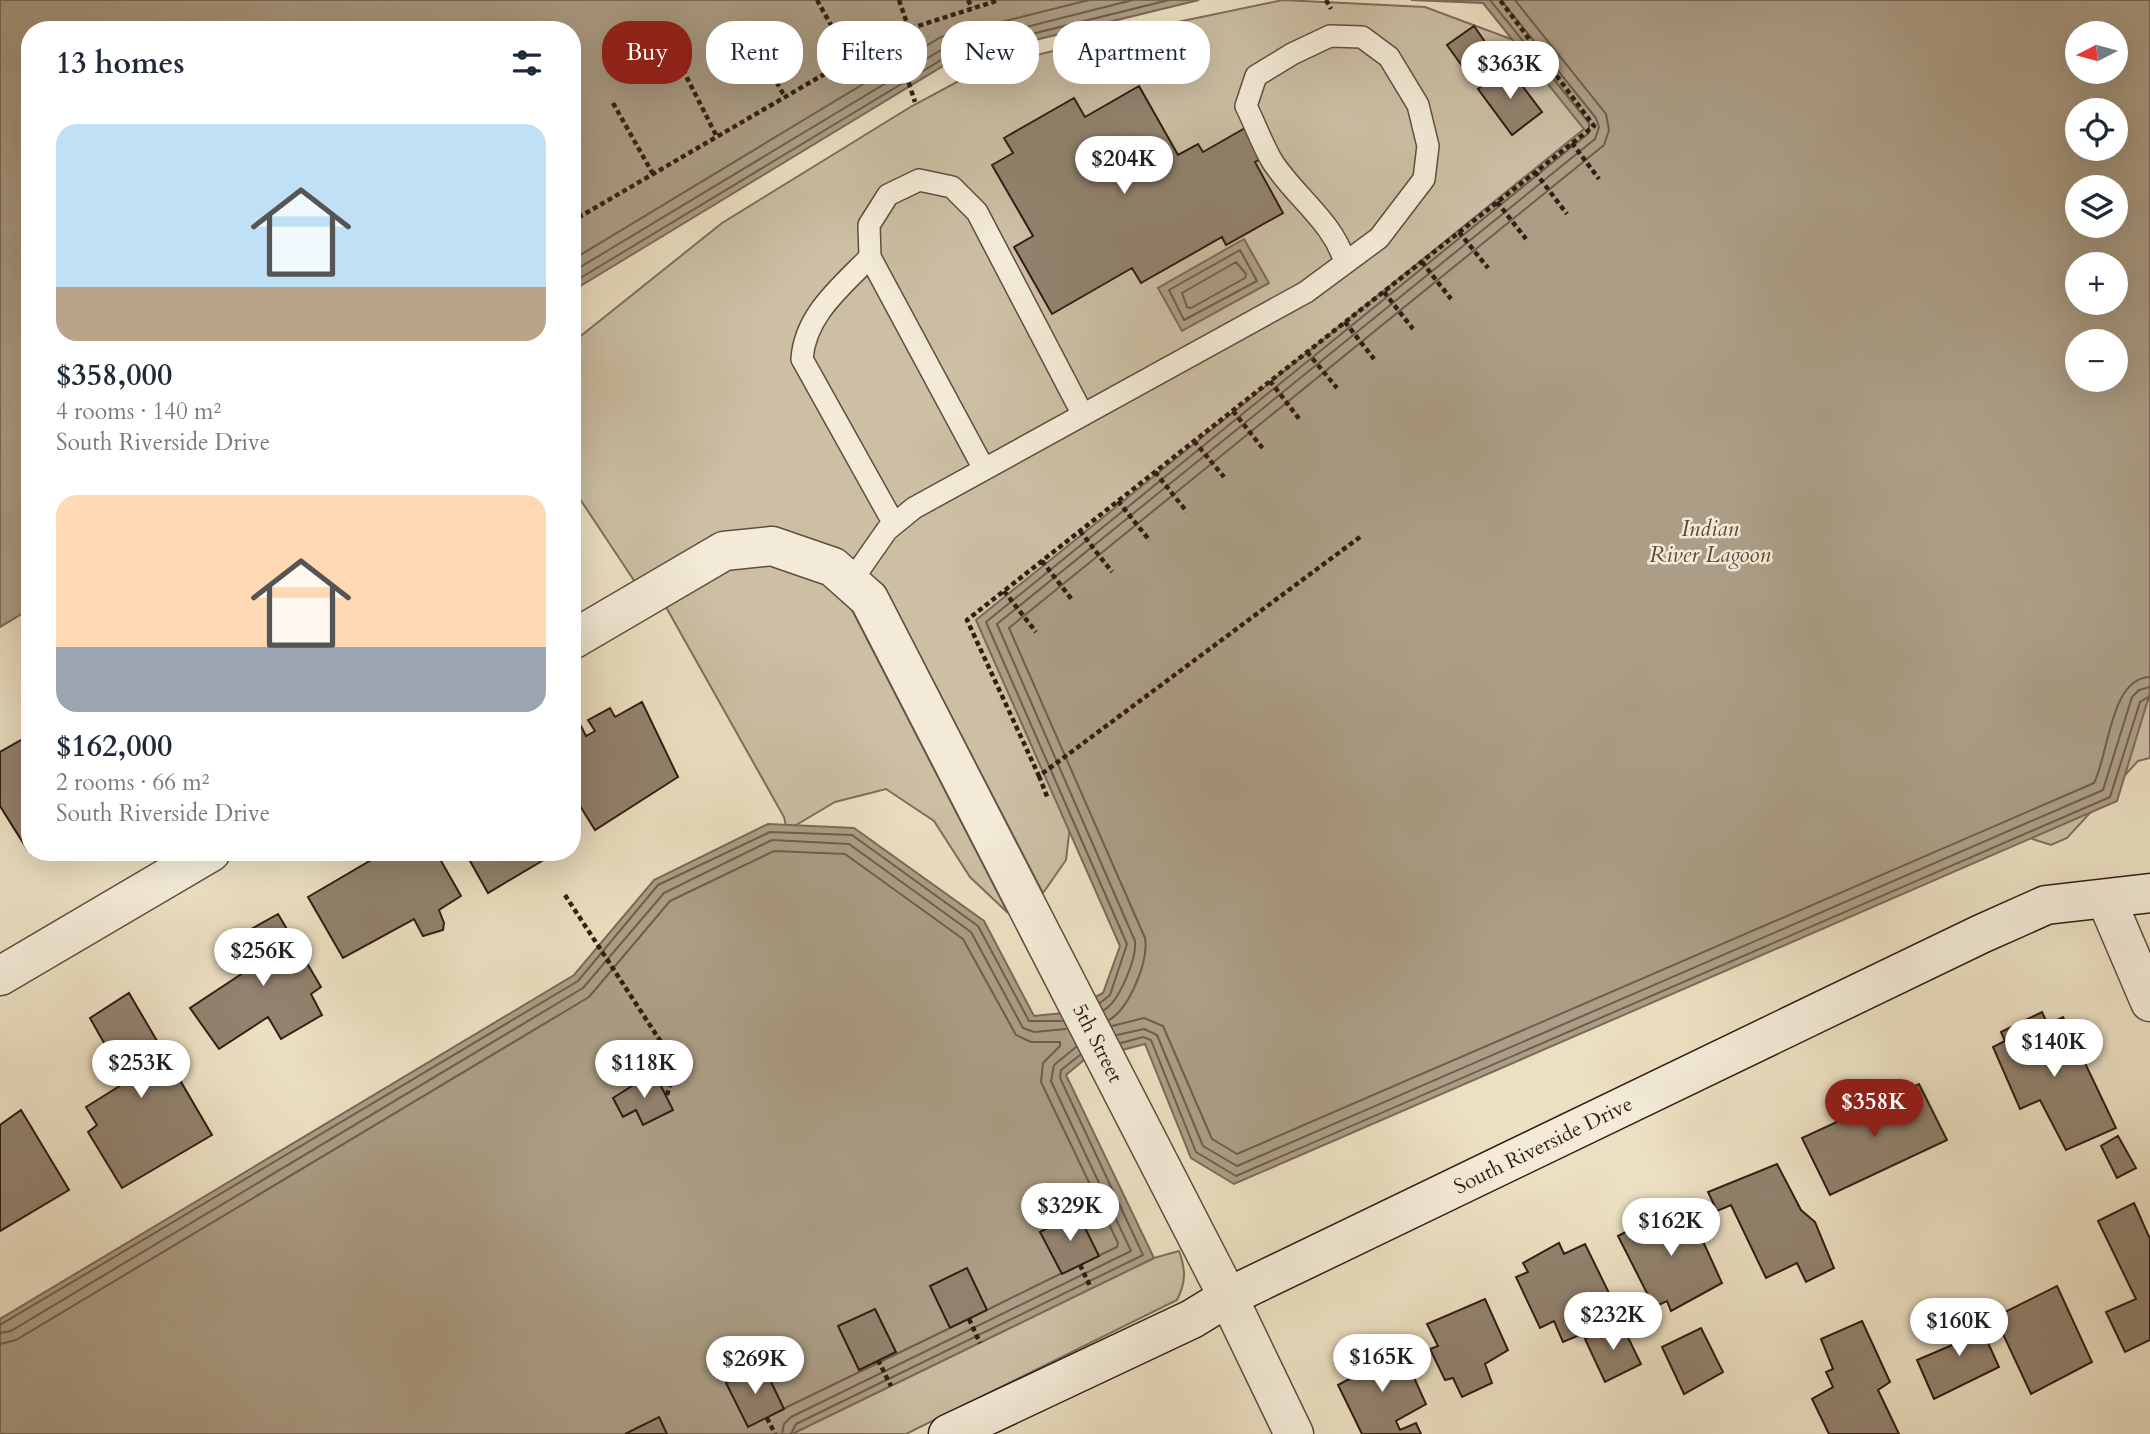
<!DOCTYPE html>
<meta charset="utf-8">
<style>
:root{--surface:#fff;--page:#f6f6f7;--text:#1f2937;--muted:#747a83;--accent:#8f2418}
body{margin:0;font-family:Cardo,serif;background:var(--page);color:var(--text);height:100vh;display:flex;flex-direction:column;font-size:26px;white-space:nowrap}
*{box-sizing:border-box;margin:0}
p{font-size:23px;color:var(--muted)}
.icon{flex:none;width:38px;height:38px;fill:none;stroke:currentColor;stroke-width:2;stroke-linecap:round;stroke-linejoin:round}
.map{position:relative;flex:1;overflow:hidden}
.panel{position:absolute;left:21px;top:21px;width:560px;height:840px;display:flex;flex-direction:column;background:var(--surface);border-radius:28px;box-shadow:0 7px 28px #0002}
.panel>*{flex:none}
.top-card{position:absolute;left:602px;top:21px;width:665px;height:63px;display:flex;gap:14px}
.needle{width:46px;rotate:264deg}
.fabs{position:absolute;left:2065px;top:21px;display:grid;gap:14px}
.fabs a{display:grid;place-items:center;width:63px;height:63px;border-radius:50%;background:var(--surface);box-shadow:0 7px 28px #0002;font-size:35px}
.price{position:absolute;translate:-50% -60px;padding:0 16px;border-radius:24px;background:#fff;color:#222;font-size:23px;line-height:46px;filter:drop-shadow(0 2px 4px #0008)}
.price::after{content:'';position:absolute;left:50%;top:42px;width:21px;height:16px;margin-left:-10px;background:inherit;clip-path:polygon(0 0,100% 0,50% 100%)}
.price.active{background:var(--accent);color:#fff}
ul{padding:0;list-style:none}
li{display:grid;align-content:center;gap:14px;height:371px;padding:0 35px}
li span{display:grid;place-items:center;height:217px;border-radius:21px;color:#555}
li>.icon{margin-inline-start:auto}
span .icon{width:126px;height:126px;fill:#fffc;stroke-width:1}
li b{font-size:30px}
h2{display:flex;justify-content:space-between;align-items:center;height:84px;padding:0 35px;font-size:30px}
.chip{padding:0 24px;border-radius:28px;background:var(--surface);box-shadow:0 7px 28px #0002;font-size:24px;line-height:63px}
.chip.active{background:var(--accent);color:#fff}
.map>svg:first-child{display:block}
.green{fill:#ccbfa4;stroke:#7e6e5c;stroke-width:2}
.water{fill:#ac9e86;stroke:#7b6a58;stroke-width:2;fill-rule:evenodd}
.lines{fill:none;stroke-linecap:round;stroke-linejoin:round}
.shore{stroke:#6e5e4c;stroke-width:2}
.building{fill:#92826e;stroke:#311d13;stroke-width:2}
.lane-casing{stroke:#604e3f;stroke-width:24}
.street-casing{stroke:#604e3f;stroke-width:41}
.secondary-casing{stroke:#311d13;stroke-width:41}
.path{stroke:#311d13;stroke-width:4.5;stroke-dasharray:5 3.5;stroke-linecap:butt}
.lane{stroke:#f3ebd7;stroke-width:21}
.street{stroke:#f3ebd7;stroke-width:38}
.secondary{stroke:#f3ebd7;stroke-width:38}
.labels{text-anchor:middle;stroke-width:5;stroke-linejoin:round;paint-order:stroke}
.street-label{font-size:21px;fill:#311d13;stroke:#f3ebd7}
.water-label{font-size:23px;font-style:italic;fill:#5c4a3b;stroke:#f3ebd7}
</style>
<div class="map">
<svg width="2150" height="1434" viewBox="0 0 2150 1434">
<rect width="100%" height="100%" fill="#ece0c2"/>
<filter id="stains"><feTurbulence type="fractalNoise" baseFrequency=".00286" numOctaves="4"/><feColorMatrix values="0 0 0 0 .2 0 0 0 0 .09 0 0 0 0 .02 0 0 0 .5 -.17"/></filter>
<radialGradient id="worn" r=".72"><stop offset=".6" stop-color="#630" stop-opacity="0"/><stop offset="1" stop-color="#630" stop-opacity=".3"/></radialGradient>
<path class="green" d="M1283 0 1425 7 1535 48 1595 124 1074 792 1066 860 1043 893 884 586 841 551 635 582 572 487V343L722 223 912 106 983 68 1144 29Z
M769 564 822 583 852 610 1008 913 970 877 934 821 886 789 835 802 781 834 786 826 784 817 666 607 732 568Z
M2150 669V758L2138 761 2067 838 2051 845 2017 834Z
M1179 1251C1186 1270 1186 1282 1177 1300L906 1434H792L1154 1258Z"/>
<path class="water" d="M0 0H1199L953 60 572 291V30H30V609L0 627Z
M1411 0H2150V693L2117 801 1234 1184 1191 1158 1145 1044 1084 1060 1066 1075 1154 1258 792 1434H0V1319L574 975 654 880 768 824 854 828 984 921 1034 1016 1063 1013 1103 993 1120 946 976 620 1584 129 1483 3ZM2077 33H2116V72H2077ZM2077 110H2116V149H2077ZM2077 187H2116V226H2077ZM2077 264H2116V303H2077ZM2077 341H2116V380H2077Z
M1244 239 1269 283 1182 331 1158 288Z"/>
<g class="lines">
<path class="shore" d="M1240 250 1257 281 1184 320 1169 290Z
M572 260 941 37 1089 0
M1236 262 1246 274 1245 278 1191 308 1187 307 1182 293Z
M572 272 946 47 1133 0
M572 283 951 54 1169 0
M1100 1003 1110 995 1127 944 986 622 1589 133V123L1490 0
M1104 1010C1119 1002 1137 958 1135 941L997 624 1595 139 1599 127 1596 118 1501 0
M1109 1020C1129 1009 1149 961 1145 938L1009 628 1604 145 1609 130 1606 114 1515 0
M1112 1026 1144 1018 1163 1026 1212 1139 1237 1154 2094 783C2109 754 2110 678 2150 677
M1117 1035 1144 1029 1157 1035 1203 1146 1237 1166 2103 790 2132 697 2139 690 2150 687
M1121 1043 1143 1037 1151 1040 1196 1152 1236 1176 2110 797 2140 702 2150 696
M989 1309 1060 1274
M0 1325 578 981 658 885 770 832 852 835 978 926 1029 1021H1062
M0 1333 11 1331 583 988 664 893 772 840 849 844 971 932 1023 1028 1034 1032 1066 1029
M0 1344 16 1340 589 997 670 901 774 851 845 854 963 939 1016 1035 1031 1042H1060V1046L1043 1063 1041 1082 1118 1243 1117 1247 1100 1255
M785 1408 948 1329
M782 1434 784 1424 791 1417 1131 1251 1051 1081 1054 1065 1076 1047
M791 1434 796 1424 1143 1255 1060 1078 1061 1070 1080 1055"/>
</g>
<path class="building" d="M1474 26 1497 59 1470 77 1447 45Z
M1508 67 1542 112 1512 135 1478 89Z
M1139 86 1178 155 1198 144 1203 152 1245 128 1263 158 1255 162 1283 213 1226 245 1222 237 1141 283 1132 268 1052 314 1014 247 1033 236 992 165 1013 153 1004 138 1074 98 1085 117Z
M642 702 678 777 595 830 572 793V730L581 726 586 736 595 731 588 720 610 708 615 717Z
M30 735V847L27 849 0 806V752Z
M572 827 579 839 572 843Z
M385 852H436L461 896 439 910 444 923 443 930 423 936 414 919 343 958 308 897Z
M465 852H557L488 893Z
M278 914 321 987 311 994 322 1015 281 1039 268 1017 219 1049 190 1008 252 967 237 937Z
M129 993 212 1135 122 1188 88 1132 97 1125 86 1107 126 1082 90 1018Z
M2042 1012 2048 1025 2063 1017 2116 1128 2066 1150 2040 1100 2020 1109 1993 1047 2005 1041 2001 1032Z
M654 1072 673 1110 643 1125 636 1110 623 1117 613 1098Z
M1919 1084 1947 1140 1830 1195 1802 1138Z
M21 1110 69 1190 0 1231V1125Z
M2118 1136 2136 1168 2117 1178 2101 1146Z
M1777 1164 1801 1210 1815 1222 1834 1268 1806 1282 1797 1263 1766 1278 1731 1205 1717 1211 1708 1192Z
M1685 1202 1722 1283 1671 1311 1667 1301 1654 1307 1618 1236Z
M2134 1203 2150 1239V1340L2125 1352 2106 1312 2136 1299 2098 1221Z
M1077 1212 1099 1256 1062 1274 1040 1232Z
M1559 1243 1564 1254 1585 1244 1610 1295 1597 1301 1603 1313 1588 1321 1592 1330 1563 1342 1554 1321 1540 1328 1516 1277 1528 1272 1523 1263Z
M967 1268 987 1310 950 1328 930 1286Z
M2057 1286 2092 1362 2031 1394 1995 1317Z
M1485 1299 1508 1350 1485 1364 1492 1383 1462 1397 1453 1378 1445 1380 1430 1349 1438 1346 1427 1324Z
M875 1309 896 1352 859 1370 838 1326Z
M1974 1312 1999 1367 1934 1399 1917 1360 1957 1343 1948 1324Z
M1862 1321 1890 1382 1878 1390 1899 1434H1829L1812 1399 1833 1387 1826 1372 1833 1369 1821 1339Z
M1621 1323 1641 1364 1605 1382 1585 1339Z
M1701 1328 1723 1372 1684 1394 1662 1347Z
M1377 1349 1384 1361 1402 1351 1426 1404 1396 1421 1400 1430 1416 1423 1421 1434H1362L1338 1385 1353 1377 1347 1363Z
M763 1365 784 1409 748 1427 726 1383Z
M659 1417 667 1434H625Z"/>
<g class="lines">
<g class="lane-casing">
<path id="lane" d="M870 257C841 287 805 315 802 359L894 524
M984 469 870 257 869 225 888 195 919 180 952 187 977 212 1083 415
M850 583 887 530 914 508 1306 292 1379 238 1424 179 1428 146 1418 105 1389 57 1362 37 1330 36 1292 54 1256 76 1246 106C1255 124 1262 144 1272 161 1294 196 1334 222 1345 263"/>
</g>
<g class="street-casing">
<path id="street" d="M572 640 724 551 772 546 833 567 869 599 1228 1297 1294 1434
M2106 899 2150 1002
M0 976 211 852"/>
</g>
<g class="secondary-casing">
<path id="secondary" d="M948 1434 1192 1319 1228 1297 1981 934 2046 905 2150 893"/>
</g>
<path class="path" d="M817 0 850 59
M899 0 909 29
M968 0 972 8
M1326 0 1331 9
M743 23 785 97
M893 34 915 102
M679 62 717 137
M613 103 653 174
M1572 143 1599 179
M1535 172 1567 214
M572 198 581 216 893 34 999 0
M1497 202 1526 239
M1459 232 1488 268
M1422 262 1451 299
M1384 292 1413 329
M1345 322 1374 359
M1307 352 1337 388
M1270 381 1300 420
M1233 411 1264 450
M1194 441 1224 477
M1155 472 1187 512
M1118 501 1150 541
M1080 531 1112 572
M1360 537 1039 776 967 620 1594 126 1500 0
M1042 561 1073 601
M1004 591 1036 632
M1039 776 1048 799
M565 895 676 1065 666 1098
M1080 1265 1091 1288
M969 1319 980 1343
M878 1360 891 1386
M767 1418 775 1434"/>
<use href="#lane" class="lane"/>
<use href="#street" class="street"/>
<use href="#secondary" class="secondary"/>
</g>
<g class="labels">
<g class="street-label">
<text transform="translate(1098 1043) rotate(63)" y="7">5th Street</text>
<text transform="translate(1543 1145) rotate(-26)" y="7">South Riverside Drive</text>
</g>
<g class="water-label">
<text x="1710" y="536">Indian<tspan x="1710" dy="26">River Lagoon</tspan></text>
</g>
</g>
<rect width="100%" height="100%" filter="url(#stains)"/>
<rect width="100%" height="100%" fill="url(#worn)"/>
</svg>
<div class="fabs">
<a><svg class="needle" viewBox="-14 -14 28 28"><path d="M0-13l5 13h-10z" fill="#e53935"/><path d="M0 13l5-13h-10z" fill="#747a83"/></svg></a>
<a><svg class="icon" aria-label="locate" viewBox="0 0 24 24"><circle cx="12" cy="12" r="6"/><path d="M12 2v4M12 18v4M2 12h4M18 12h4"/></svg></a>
<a><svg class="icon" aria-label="layers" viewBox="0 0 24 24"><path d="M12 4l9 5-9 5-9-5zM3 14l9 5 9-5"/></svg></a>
<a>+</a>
<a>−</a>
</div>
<b class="price" style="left:1510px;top:101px">$363K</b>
<b class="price" style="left:1124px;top:196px">$204K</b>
<b class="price" style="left:263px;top:988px">$256K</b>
<b class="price" style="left:2054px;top:1079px">$140K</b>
<b class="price" style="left:141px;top:1100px">$253K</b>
<b class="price" style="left:644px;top:1100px">$118K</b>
<b class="price active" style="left:1874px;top:1139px">$358K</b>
<b class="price" style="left:1070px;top:1243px">$329K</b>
<b class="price" style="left:1671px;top:1258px">$162K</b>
<b class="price" style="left:1613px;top:1352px">$232K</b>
<b class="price" style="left:1959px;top:1358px">$160K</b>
<b class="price" style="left:1382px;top:1394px">$165K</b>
<b class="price" style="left:755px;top:1396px">$269K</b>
<div class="top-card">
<a class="chip active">Buy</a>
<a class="chip">Rent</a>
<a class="chip">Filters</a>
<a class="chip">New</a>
<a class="chip">Apartment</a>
</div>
<section class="panel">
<h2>13 homes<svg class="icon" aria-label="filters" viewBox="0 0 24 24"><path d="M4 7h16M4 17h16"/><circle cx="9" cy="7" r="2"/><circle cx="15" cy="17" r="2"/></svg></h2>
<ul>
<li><span style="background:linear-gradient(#bfe0f5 75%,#b9a48a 0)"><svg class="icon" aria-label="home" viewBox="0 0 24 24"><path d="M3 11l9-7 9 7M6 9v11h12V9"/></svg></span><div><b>$358,000</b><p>4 rooms · 140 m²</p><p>South Riverside Drive</p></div></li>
<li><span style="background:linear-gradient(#ffd9b3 70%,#9aa5b1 0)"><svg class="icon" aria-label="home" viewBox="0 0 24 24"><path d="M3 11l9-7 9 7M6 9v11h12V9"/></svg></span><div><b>$162,000</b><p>2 rooms · 66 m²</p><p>South Riverside Drive</p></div></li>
</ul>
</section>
</div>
